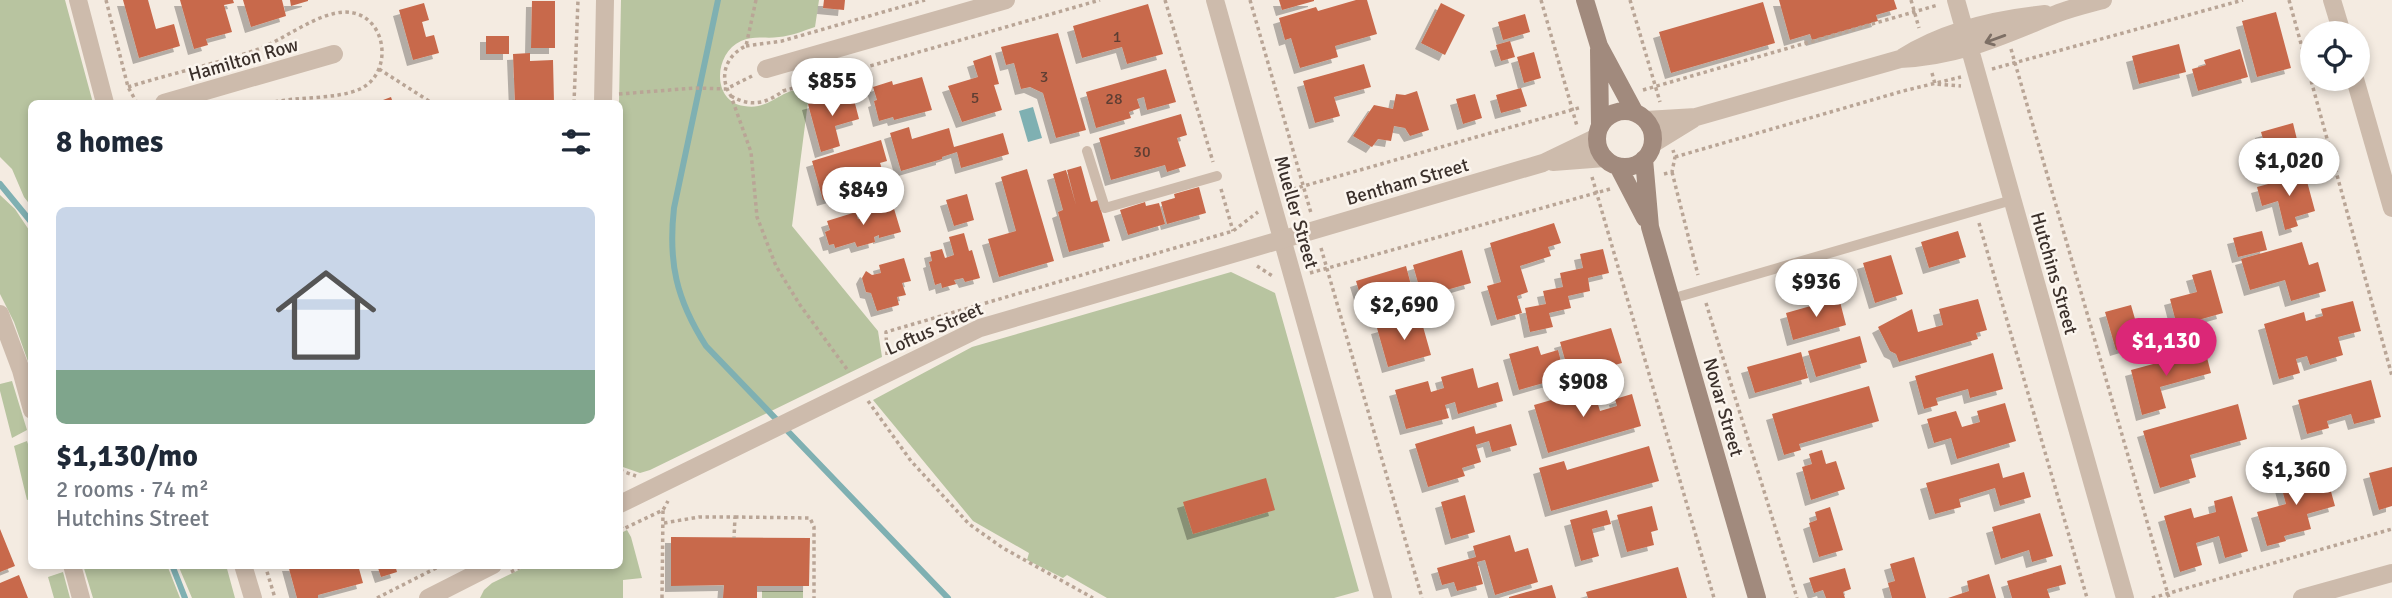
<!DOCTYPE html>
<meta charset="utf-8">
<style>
:root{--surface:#fff;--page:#f2f2f3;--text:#1f2937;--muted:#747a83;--line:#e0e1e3;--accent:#db2777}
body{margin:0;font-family:Signika,sans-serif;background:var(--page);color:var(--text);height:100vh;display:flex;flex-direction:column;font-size:26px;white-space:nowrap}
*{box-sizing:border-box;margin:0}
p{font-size:23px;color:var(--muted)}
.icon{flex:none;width:38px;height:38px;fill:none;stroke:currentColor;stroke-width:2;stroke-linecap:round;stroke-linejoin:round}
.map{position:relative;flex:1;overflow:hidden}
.sheet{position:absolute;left:28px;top:100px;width:595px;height:469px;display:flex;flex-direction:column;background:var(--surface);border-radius:10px;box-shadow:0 4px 10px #0003}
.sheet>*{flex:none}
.buttons{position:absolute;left:2300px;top:21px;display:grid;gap:14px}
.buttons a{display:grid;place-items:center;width:70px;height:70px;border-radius:50%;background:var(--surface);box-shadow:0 4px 10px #0003;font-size:35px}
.price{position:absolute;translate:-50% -60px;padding:0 16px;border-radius:24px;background:#fff;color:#222;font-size:23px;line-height:46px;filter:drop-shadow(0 2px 4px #0008)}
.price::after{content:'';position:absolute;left:50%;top:42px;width:21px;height:16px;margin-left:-10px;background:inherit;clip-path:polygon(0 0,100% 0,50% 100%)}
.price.active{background:var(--accent);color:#fff}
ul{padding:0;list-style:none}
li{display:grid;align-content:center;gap:14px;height:371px;padding:0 28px}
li+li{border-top:2px solid var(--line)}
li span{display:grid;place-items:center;height:217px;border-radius:10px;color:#555}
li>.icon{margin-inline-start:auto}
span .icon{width:126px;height:126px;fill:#fffc;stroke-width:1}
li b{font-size:30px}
h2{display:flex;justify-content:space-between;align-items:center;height:84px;padding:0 28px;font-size:30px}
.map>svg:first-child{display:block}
.green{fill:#b8c4a0}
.water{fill:#7fb0b2}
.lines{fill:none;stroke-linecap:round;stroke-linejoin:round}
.stream{stroke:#7fb0b2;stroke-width:6}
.building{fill:#c8694b;filter:url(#shadow)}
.path{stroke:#b9a596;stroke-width:3.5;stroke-dasharray:3.5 3.5;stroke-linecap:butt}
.service{stroke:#cdbbac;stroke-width:10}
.minor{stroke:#cdbbac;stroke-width:18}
.tertiary{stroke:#cdbbac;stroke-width:18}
.secondary{stroke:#a18a7d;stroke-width:18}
.oneway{stroke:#7d6f65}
.labels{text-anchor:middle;stroke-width:5;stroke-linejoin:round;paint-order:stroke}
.number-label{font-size:16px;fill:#5e3e33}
.street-label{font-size:19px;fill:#3b302b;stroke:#fbf5ee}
</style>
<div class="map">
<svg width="2392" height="598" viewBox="0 0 2392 598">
<defs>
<filter id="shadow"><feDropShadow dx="-6" dy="6" stdDeviation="0" flood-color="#0004"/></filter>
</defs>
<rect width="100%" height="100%" fill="#f4ebe1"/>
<path class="green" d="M0 0H65L93 103H32L31 206 24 197 12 169 0 157Z
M621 0H819L815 27C803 31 791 36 779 37 765 39 754 35 741 41 714 53 711 101 744 106 762 109 770 101 784 94 792 90 802 88 810 86L792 226 878 331 882 357 650 470 640 473 620 466 619 103Z
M0 195 15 209 31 233V370L14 322 0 294Z
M1231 272 1275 293 1359 591 1334 598H1107L1067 575 1063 578 1027 560 1029 553 973 521 873 400 972 347Z
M12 381 27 430 12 438 0 391V384Z
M27 441 31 453 32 498 27 500 14 446Z
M620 530 623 532 627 530 631 537 642 578 623 580V598H480L484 590 492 583 529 565H620Z
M83 565H167L180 598H93Z
M178 565H226L235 598H192Z
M63 572 70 598H54L48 577Z
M762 591H803V598H762Z"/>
<path class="water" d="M1033 107 1042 138 1028 142 1019 111Z"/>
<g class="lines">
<path class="stream" d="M718 0 674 208C668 262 676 299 706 346L948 598
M0 184 32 223
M172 565 185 598"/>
</g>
<path class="building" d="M123 0H148L156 29 174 24 180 46 139 58Z
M180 0H233L234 3 224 5 232 32 206 39 208 45 194 49Z
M243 0H282L286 16 251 27Z
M290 0H308V1L291 6Z
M824 0H845L844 10 823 8Z
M1279 0H1314V1L1282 10Z
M1356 0H1367L1377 34 1335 46 1338 57 1300 68 1291 38 1285 40 1279 18 1316 7 1318 11Z
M1779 0H1894L1897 9 1876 15 1878 21 1812 40 1810 34 1790 40Z
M532 1H555V48H531Z
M1763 2 1775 43 1671 73 1659 32Z
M424 3 429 20 422 22 426 37 434 35 439 53 413 60 399 10Z
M1441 3 1465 15 1445 55 1421 43Z
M1148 4 1163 54 1127 64 1122 47 1082 58 1073 26Z
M2276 12 2291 68 2257 77 2242 21Z
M1525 14 1530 32 1503 40 1498 22Z
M1058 33 1086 130 1056 138 1043 93 1030 87 1021 89 1014 63 1006 65 1001 47Z
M486 36H509V54H486Z
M1510 41 1515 57 1501 61 1496 45Z
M2179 44 2186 72 2139 84 2132 56Z
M2240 49 2248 77 2198 91 2192 69 2206 65 2204 60Z
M1534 52 1541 78 1524 83 1517 57Z
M530 53V61L553 60 554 103H515L513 54Z
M991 55 999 84 994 85 1002 110 962 122 948 86 978 77 973 61Z
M1364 64 1371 87 1334 97 1340 116 1315 123 1303 81Z
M1166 69 1176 102 1147 110 1144 97 1137 99 1140 108 1129 112 1131 118 1096 128 1086 92Z
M922 77 932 110 894 120 893 117 879 121 874 101 877 100 873 87 892 81 893 85Z
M1521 88 1527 106 1501 113 1496 95Z
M1417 91 1429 130 1410 136 1405 128 1394 126 1391 141 1378 139 1372 147 1353 136 1374 105 1393 109 1396 94 1405 95Z
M852 92 859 119 835 126 840 146 821 152 808 104Z
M1475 94 1482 118 1463 124 1456 99Z
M391 97 393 103H375Z
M1181 114 1187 135 1177 138 1186 166 1167 172 1165 165 1111 180 1099 138Z
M2293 123 2300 152 2269 160 2261 132Z
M909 127 912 139 949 128 954 147 1003 133 1009 154 961 168 957 152 942 157V159L901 171 890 133Z
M881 140 887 161 880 163 886 182 823 200 812 161Z
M1081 166 1091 202 1098 200 1110 241 1069 252 1058 212 1063 210 1053 174 1066 170 1076 205 1067 170Z
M1027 169 1054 261 999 277 988 239 1016 231 1001 177Z
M2305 174 2315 211 2295 217 2298 226 2285 230 2278 201 2262 206 2257 187Z
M1199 187 1206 213 1167 224 1161 202 1175 198 1174 194Z
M967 194 974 220 954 226 946 200Z
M892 202 901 232 879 238V235L874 237 875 242 857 247 855 242 835 248 834 244 829 245 825 232 830 230 827 221 856 212 858 219 865 217 863 211Z
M1145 202 1146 206 1159 203 1165 224 1128 235 1120 210Z
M1554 223 1561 243 1548 247 1551 256 1520 266 1528 292 1517 296 1522 313 1497 320 1487 286 1501 282 1490 243Z
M1958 231 1966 257 1929 268 1921 242Z
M2262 231 2267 250 2238 257 2233 238Z
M964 233 969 251 972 250 980 278 965 282 963 278 954 280 956 284 942 288 941 283 935 285 929 262 932 261 930 252 942 249 945 258 954 255 949 237Z
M2302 242 2309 265 2318 262 2326 291 2291 301 2285 280 2250 290 2241 259Z
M1603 249 1609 273 1588 278 1590 291 1568 296 1571 308 1549 313 1553 327 1530 332 1525 308 1546 304 1543 291 1563 287 1560 273 1583 268 1580 254Z
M1462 250 1471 283 1422 297 1413 265Z
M1891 255 1903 294 1875 303 1863 263Z
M904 258 911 281 902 283 906 295 897 297 899 305 877 311 871 293 866 292 862 278 866 271 872 275 881 273 879 265Z
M1406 266 1415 300 1366 314 1356 281Z
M2211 270 2223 313 2177 326 2170 299 2197 292 2192 275Z
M1839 298 1846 325 1793 340 1786 313Z
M1978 299 1987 330 1976 333 1978 339 1899 362 1896 354 1890 351 1878 327 1912 309 1918 332 1943 325 1939 309Z
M2353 301 2361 331 2338 337 2343 355 2310 365 2307 356 2296 359 2300 373 2279 379 2264 324 2304 312 2306 321 2323 316 2321 309Z
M2131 305 2141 340 2155 335 2160 351 2140 357 2136 344 2116 350 2105 312Z
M1420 316 1431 355 1388 367 1377 328Z
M1611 328 1622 363 1600 369 1599 366 1569 374 1560 342Z
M1860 336 1867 362 1816 377 1808 351Z
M1538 346 1541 355 1558 350 1565 377 1519 390 1509 354Z
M2205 350 2211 373 2160 387 2166 408 2142 415 2131 370Z
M1801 352 1808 378 1755 393 1747 367Z
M1993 353 2003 389 1970 398 1968 389 1936 398 1938 405 1924 409 1915 376Z
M1473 368 1478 388 1498 382 1503 401 1458 414 1455 402 1445 405 1449 418 1406 429 1395 390 1428 381 1431 392 1444 388 1441 377Z
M2371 380 2381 417 2354 424 2351 414 2327 421 2329 428 2307 434 2298 400Z
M1869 386 1879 421 1799 444 1801 450 1784 455 1772 414Z
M1593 388 1600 411 1617 406 1615 399 1632 394 1641 426 1548 453 1534 405Z
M2005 403 2016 441 1957 459 1951 438 1934 443 1927 419 1956 411 1962 427 1980 422 1977 411Z
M2238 404 2247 439 2190 455 2196 477 2160 488 2143 431Z
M1511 424 1517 445 1492 452 1489 441 1476 445 1481 462 1462 468 1465 476 1428 487 1415 444 1474 426 1476 434Z
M1649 446 1659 481 1551 511 1539 468 1564 461 1567 470Z
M1822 450 1826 464 1836 461 1845 489 1811 500 1802 467 1812 464 1809 454Z
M1999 463 2003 478 2024 472 2031 497 2000 506 1995 488 1959 499 1961 507 1935 514 1926 483Z
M2392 467V506L2379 510 2369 473Z
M2325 470 2335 506 2307 514 2311 529 2284 536 2286 541 2267 546 2257 512 2286 504 2280 482Z
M1266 478 1275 510 1193 534 1183 502Z
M1465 495 1475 532 1451 539 1441 502Z
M2232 496 2248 551 2225 558 2219 536 2196 543 2202 565 2180 572 2164 516 2191 508 2194 518 2216 512 2214 501Z
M1652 506 1658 530 1651 532 1654 545 1627 552 1617 515Z
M1830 507 1843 550 1819 557 1809 523 1817 520 1815 512Z
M1607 510 1611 524 1592 529 1599 556 1581 561 1570 520Z
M2040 513 2053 556 2032 562 2029 550 2001 559 1992 527Z
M0 529 15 566 0 572Z
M1510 535 1515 552 1528 548 1538 582 1495 595 1485 560 1477 562 1483 584 1457 591 1454 582 1442 585 1437 568 1476 557 1473 546Z
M671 537 810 538 809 586H757V598H723L724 585 671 586Z
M1914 557 1926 598H1892L1888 583 1895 581 1890 564Z
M288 565H358L363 583 318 595V598H297Z
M377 565H395L397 572 381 577Z
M2061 565 2066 584 2047 589 2050 598H2012L2007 581Z
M1678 567 1687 598H1588L1586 592Z
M1845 568 1851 589 1843 592 1845 598H1826L1823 590 1814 593 1809 578Z
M1989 574 1996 598H1948L1969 591 1967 581Z
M19 575 28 598H0V583Z
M1552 585 1556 598H1509V597Z"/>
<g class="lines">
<path class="path" d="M106 0 128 87 137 103
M756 0 746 46C726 55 718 77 731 96L751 152 757 217 776 266 800 305 849 372
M1165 0 1213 162
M1250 0 1311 213
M1541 0 1577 126
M1630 0 1660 102
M1911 0 1919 28
M2289 0 2392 376
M746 46 782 41 925 0
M2011 49 2169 598
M379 69 432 103
M1992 69 2243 0
M1932 73 1935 84 1961 86
M128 87C170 74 214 64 256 50 284 40 316 13 345 12 387 12 395 73 360 89 336 100 296 96 270 103
M1643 90 1938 5
M619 94 695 88 726 89 752 76
M731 96C750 107 766 104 783 91L1100 0
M574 103 578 0
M1675 157 1903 91 1961 77
M1672 172 1698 275
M1664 174 1672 172 1675 157 1673 150
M1592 177 1714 598
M1221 189 1233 231
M1286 191 1582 107
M1979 223 2087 598
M1321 248 1422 598
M1257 266 1274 277
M1310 273 1610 189
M1706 303 1797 598
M887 355 886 332 1233 231 1258 212
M868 401 911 461 969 524 1003 548 1093 598
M620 472 622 471 636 476
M735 517 810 518 814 527V598
M664 523 699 517H735L734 538
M620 526 623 529 663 510 668 501
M265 565 275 598
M511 572 525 565
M377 598 442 565
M662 598 663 510
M2152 598 2392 529"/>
<path class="service" d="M1087 151 1105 208 1217 176
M1671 299 2012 200"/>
<path class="minor" d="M78 0 105 103
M1215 0 1383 598
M1956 0 2125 598
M2332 0 2342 33
M1903 57C1946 30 1995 19 2045 14
M766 69 1006 0
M2355 79 2392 208
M164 103 334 54
M603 103 605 0
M1646 120 1696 117 1900 59C1961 56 2001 36 2056 14 2071 8 2088 4 2103 0
M1654 143 1693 119
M0 314 21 370 32 410
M72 565 81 598
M243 565 253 598
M2302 598 2392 573"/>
<path class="tertiary" d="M1553 162 1605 158
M620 504 980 328 1543 163 1597 137
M428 598 493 565"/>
<path class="secondary" d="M1585 0 1599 46 1635 113
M1599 50 1600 125
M1597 139a28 28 0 1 1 56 0a28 28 0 1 1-56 0Z
M1644 159 1650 227 1757 598
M1618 166 1645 218"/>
</g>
<defs><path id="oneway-shaft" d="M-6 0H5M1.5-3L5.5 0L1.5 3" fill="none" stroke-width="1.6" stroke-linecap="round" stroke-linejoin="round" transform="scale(1.75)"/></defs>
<use class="oneway" href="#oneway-shaft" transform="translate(1995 39) rotate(160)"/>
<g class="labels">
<g class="number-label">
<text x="1117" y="42">1</text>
<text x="1044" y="82">3</text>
<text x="975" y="103">5</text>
<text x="1114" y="104">28</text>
<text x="1142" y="157">30</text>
</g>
<g class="street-label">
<text transform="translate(243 59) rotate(-16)" y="7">Hamilton Row</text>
<text transform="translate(1407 181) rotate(-16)" y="7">Bentham Street</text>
<text transform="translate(1297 212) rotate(74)" y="7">Mueller Street</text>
<text transform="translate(2055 273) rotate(74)" y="7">Hutchins Street</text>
<text transform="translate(934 328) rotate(-24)" y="7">Loftus Street</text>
<text transform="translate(1724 407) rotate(74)" y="7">Novar Street</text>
</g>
</g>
</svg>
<div class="buttons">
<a><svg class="icon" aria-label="locate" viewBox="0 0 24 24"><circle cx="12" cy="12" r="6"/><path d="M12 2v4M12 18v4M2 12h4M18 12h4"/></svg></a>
</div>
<b class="price" style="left:832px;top:118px">$855</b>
<b class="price" style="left:2289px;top:198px">$1,020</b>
<b class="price" style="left:863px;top:227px">$849</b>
<b class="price" style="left:1816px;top:319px">$936</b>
<b class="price" style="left:1404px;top:342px">$2,690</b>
<b class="price active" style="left:2166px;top:378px">$1,130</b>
<b class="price" style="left:1583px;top:419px">$908</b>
<b class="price" style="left:2296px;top:507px">$1,360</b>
<section class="sheet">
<h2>8 homes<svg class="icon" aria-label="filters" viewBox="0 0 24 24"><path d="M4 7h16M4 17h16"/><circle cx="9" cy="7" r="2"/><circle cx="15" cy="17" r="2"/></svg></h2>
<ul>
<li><span style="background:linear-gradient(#c9d6e8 75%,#7fa58c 0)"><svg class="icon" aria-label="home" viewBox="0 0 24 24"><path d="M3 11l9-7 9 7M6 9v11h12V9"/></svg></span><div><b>$1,130/mo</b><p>2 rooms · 74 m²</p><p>Hutchins Street</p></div></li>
</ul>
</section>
</div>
